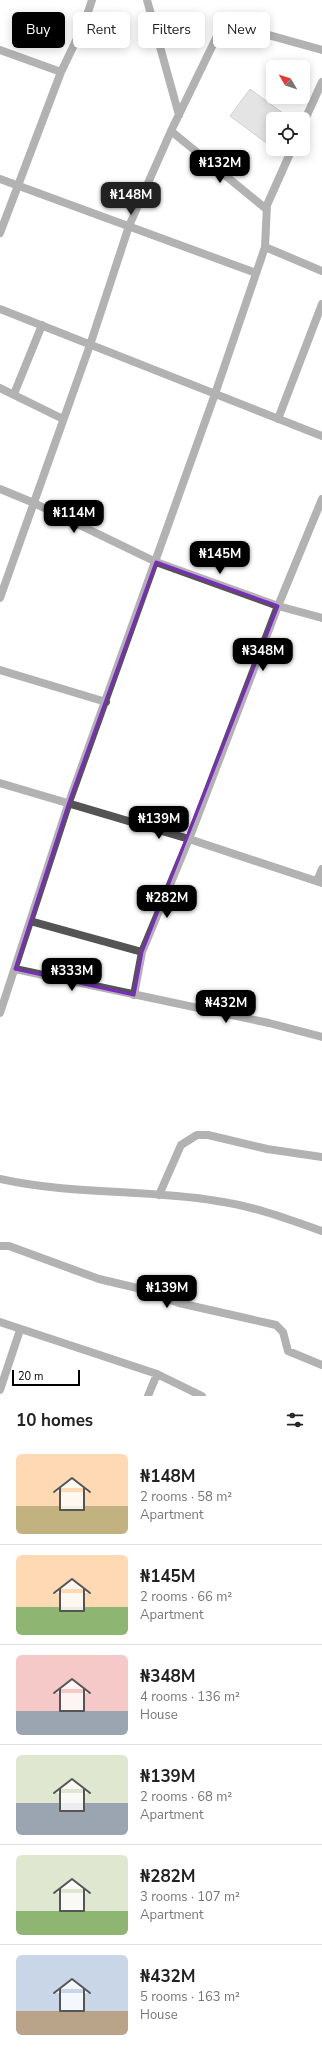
<!DOCTYPE html>
<meta charset="utf-8">
<style>
:root{--surface:#fff;--page:#f6f6f6;--text:#222;--muted:#767676;--line:#e0e0e0;--accent:#000}
body{margin:0;font-family:"Nunito Sans",sans-serif;background:var(--page);color:var(--text);height:100vh;display:flex;flex-direction:column;font-size:15px;white-space:nowrap}
*{box-sizing:border-box;margin:0}
p{font-size:13px;color:var(--muted)}
.icon{flex:none;width:22px;height:22px;fill:none;stroke:currentColor;stroke-width:2;stroke-linecap:round;stroke-linejoin:round}
.map{position:relative;height:1396px;overflow:hidden}
.side{display:flex;flex-direction:column;background:var(--surface);flex:1}
.side>*{flex:none}
.hud{position:absolute;left:12px;top:12px;width:298px;height:36px;display:flex;gap:8px}
.needle{width:26px;rotate:309deg}
.tools{position:absolute;left:266px;top:60px;display:grid;gap:8px}
.tools a{display:grid;place-items:center;width:44px;height:44px;border-radius:6px;background:var(--surface);box-shadow:0 2px 10px #0003;font-size:20px}
.scale{position:absolute;left:12px;bottom:10px;width:68px;box-sizing:border-box;padding-left:4px;border:2px solid #000;border-top:0;font-size:11px;line-height:14px;white-space:nowrap;color:#000;-webkit-text-stroke:3px #fff;paint-order:stroke}
.price{position:absolute;translate:-50% -34px;padding:0 9px;border-radius:8px;background:var(--accent);color:#fff;font-size:13px;line-height:26px;filter:drop-shadow(0 1px 2px #0008)}
.price::after{content:'';position:absolute;left:50%;top:24px;width:12px;height:9px;margin-left:-6px;background:inherit;clip-path:polygon(0 0,100% 0,50% 100%)}
.price.selected{background:#222;color:#fff}
ul{padding:0;list-style:none}
li{display:flex;align-items:center;gap:12px;height:100px;padding:0 16px}
li+li{border-top:1px solid var(--line)}
li span{display:grid;place-items:center;flex:none;width:112px;height:80px;border-radius:6px;color:#555}
li>.icon{margin-inline-start:auto}
span .icon{width:48px;height:48px;fill:#fffc;stroke-width:1}
li b{font-size:17px}
h2{display:flex;justify-content:space-between;align-items:center;height:48px;padding:0 16px;font-size:17px}
.tag{padding:0 14px;border-radius:6px;background:var(--surface);box-shadow:0 2px 10px #0003;font-size:14px;line-height:36px}
.tag.selected{background:var(--accent);color:#fff}
.map>svg:first-child{display:block}
.building{fill:#c4c4c4;stroke:#989898}
.lines{fill:none;stroke-linecap:round;stroke-linejoin:round}
.minor{stroke:#545454;stroke-width:8}
.marked{fill:none;stroke:#7b2cbf;stroke-width:3;stroke-linejoin:round}
</style>
<div class="map">
<svg width="322" height="1396" viewBox="0 0 322 1396">
<rect width="100%" height="100%" fill="#fff"/>
<path class="building" d="M250 89 291 119H273V148L230 116Z"/>
<g class="lines">
<path class="minor" d="M147 0 179 115
M0 50 61 72
M303 124 322 82
M171 131 265 208 267 205
M0 179 256 273
M0 233 61 72 84 24 92 0
M265 247 322 271
M0 309 322 436
M0 388 63 419
M14 394 42 325
M278 419 322 304
M0 489 34 503 156 562 278 606 322 618
M0 598 90 345 129 226 171 131 221 28 229 24 322 50
M0 670 106 702
M0 783 189 839 322 883
M317 881 322 869
M30 921 142 952
M15 969 269 1023 322 1037
M134 995 142 952 189 839 278 606 322 499
M0 1013 69 802 215 394 262 256 265 247 267 205 292 149
M0 1179C71 1195 146 1189 217 1201 253 1206 288 1219 322 1231
M159 1195 181 1145 197 1135H208L267 1149 322 1157
M0 1246H9L99 1279 137 1288 179 1303 276 1325 283 1332 288 1351 322 1365
M0 1322 157 1374 202 1396
M0 1390 20 1330
M148 1396 157 1374"/>
</g>
<path d="M0 0H322V1396H0ZM156 562 278 606 142 952 134 995 15 969 69 802Z" fill="#fff" fill-opacity=".55" fill-rule="evenodd"/>
<path class="marked" d="M156 562 278 606 142 952 134 995 15 969 69 802Z"/>
</svg>
<div class="tools">
<a><svg class="needle" viewBox="-14 -14 28 28"><path d="M0-13l5 13h-10z" fill="#e53935"/><path d="M0 13l5-13h-10z" fill="#767676"/></svg></a>
<a><svg class="icon" aria-label="locate" viewBox="0 0 24 24"><circle cx="12" cy="12" r="6"/><path d="M12 2v4M12 18v4M2 12h4M18 12h4"/></svg></a>
</div>
<div class="scale">20 m</div>
<b class="price" style="left:220px;top:184px">₦132M</b>
<b class="price selected" style="left:131px;top:216px">₦148M</b>
<b class="price" style="left:74px;top:534px">₦114M</b>
<b class="price" style="left:220px;top:575px">₦145M</b>
<b class="price" style="left:263px;top:672px">₦348M</b>
<b class="price" style="left:159px;top:840px">₦139M</b>
<b class="price" style="left:167px;top:919px">₦282M</b>
<b class="price" style="left:72px;top:992px">₦333M</b>
<b class="price" style="left:226px;top:1024px">₦432M</b>
<b class="price" style="left:167px;top:1309px">₦139M</b>
<div class="hud">
<a class="tag selected">Buy</a>
<a class="tag">Rent</a>
<a class="tag">Filters</a>
<a class="tag">New</a>
</div>
</div>
<section class="side">
<h2>10 homes<svg class="icon" aria-label="filters" viewBox="0 0 24 24"><path d="M4 7h16M4 17h16"/><circle cx="9" cy="7" r="2"/><circle cx="15" cy="17" r="2"/></svg></h2>
<ul>
<li><span style="background:linear-gradient(#ffd9b3 65%,#c2b280 0)"><svg class="icon" aria-label="home" viewBox="0 0 24 24"><path d="M3 11l9-7 9 7M6 9v11h12V9"/></svg></span><div><b>₦148M</b><p>2 rooms · 58 m²</p><p>Apartment</p></div></li>
<li><span style="background:linear-gradient(#ffd9b3 65%,#8fb573 0)"><svg class="icon" aria-label="home" viewBox="0 0 24 24"><path d="M3 11l9-7 9 7M6 9v11h12V9"/></svg></span><div><b>₦145M</b><p>2 rooms · 66 m²</p><p>Apartment</p></div></li>
<li><span style="background:linear-gradient(#f6c9c9 70%,#9aa5b1 0)"><svg class="icon" aria-label="home" viewBox="0 0 24 24"><path d="M3 11l9-7 9 7M6 9v11h12V9"/></svg></span><div><b>₦348M</b><p>4 rooms · 136 m²</p><p>House</p></div></li>
<li><span style="background:linear-gradient(#dfe7d0 60%,#9aa5b1 0)"><svg class="icon" aria-label="home" viewBox="0 0 24 24"><path d="M3 11l9-7 9 7M6 9v11h12V9"/></svg></span><div><b>₦139M</b><p>2 rooms · 68 m²</p><p>Apartment</p></div></li>
<li><span style="background:linear-gradient(#dfe7d0 70%,#8fb573 0)"><svg class="icon" aria-label="home" viewBox="0 0 24 24"><path d="M3 11l9-7 9 7M6 9v11h12V9"/></svg></span><div><b>₦282M</b><p>3 rooms · 107 m²</p><p>Apartment</p></div></li>
<li><span style="background:linear-gradient(#c9d6e8 70%,#b9a48a 0)"><svg class="icon" aria-label="home" viewBox="0 0 24 24"><path d="M3 11l9-7 9 7M6 9v11h12V9"/></svg></span><div><b>₦432M</b><p>5 rooms · 163 m²</p><p>House</p></div></li>
</ul>
</section>
